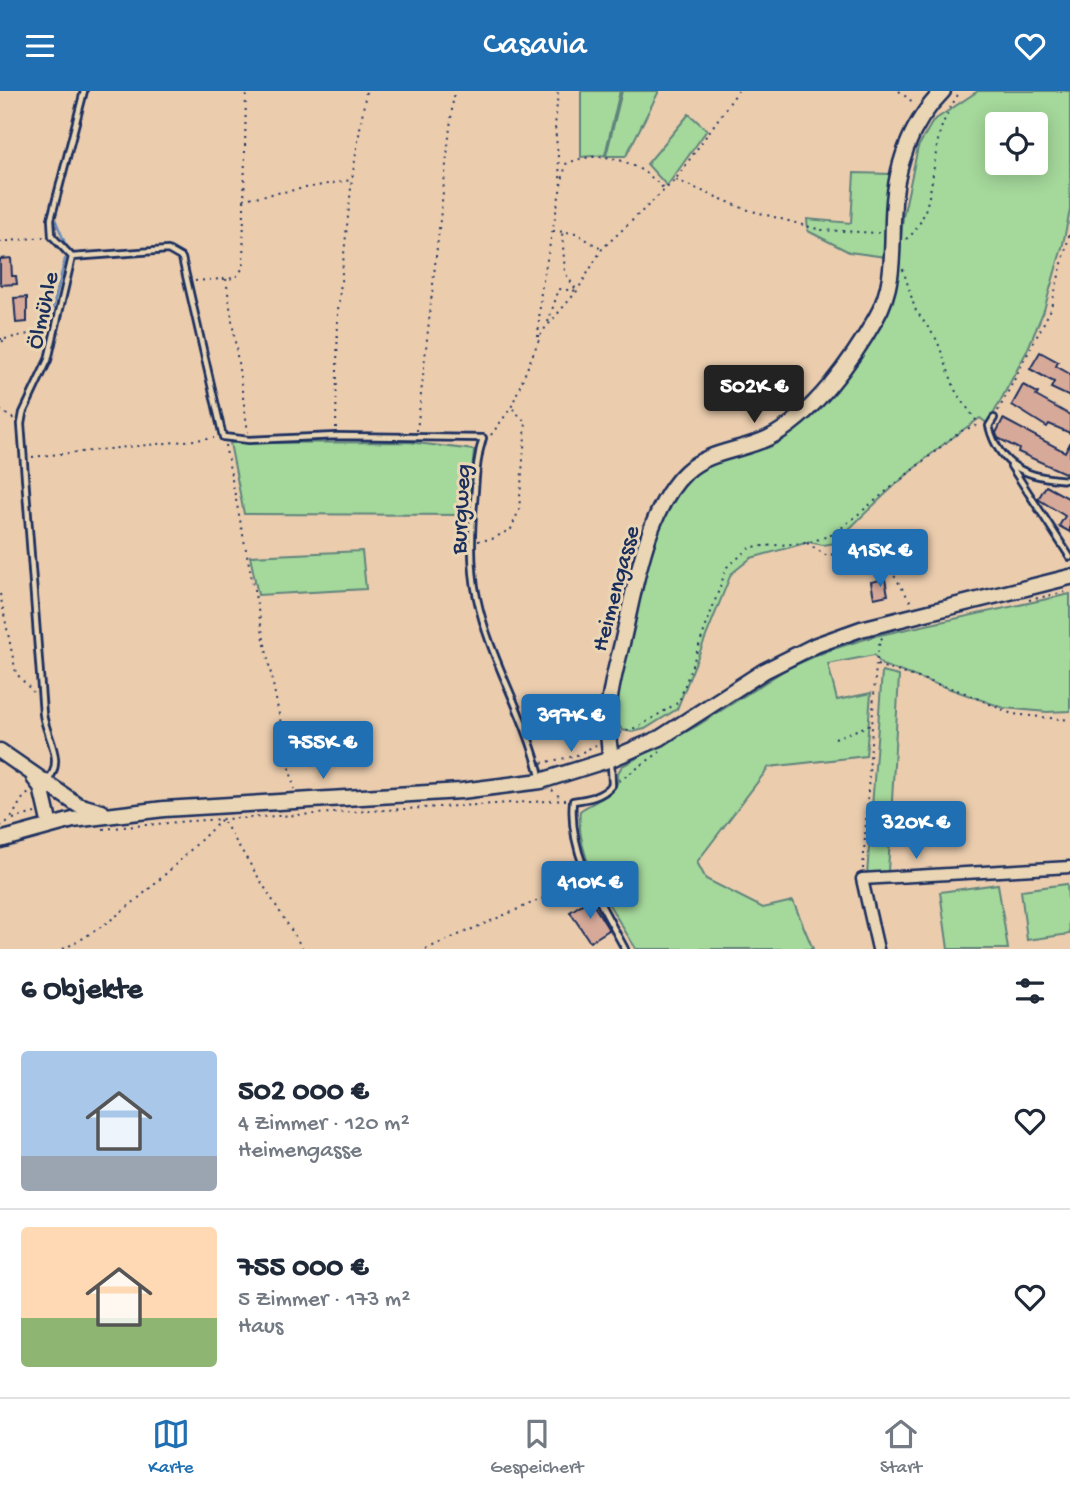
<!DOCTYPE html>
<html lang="de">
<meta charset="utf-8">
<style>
:root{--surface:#fff;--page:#f6f6f7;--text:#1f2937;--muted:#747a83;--line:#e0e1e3;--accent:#1f6fb2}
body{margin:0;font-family:"Gochi Hand",sans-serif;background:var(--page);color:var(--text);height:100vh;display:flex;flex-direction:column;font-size:26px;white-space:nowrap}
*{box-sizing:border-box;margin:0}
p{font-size:23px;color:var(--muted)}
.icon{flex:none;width:38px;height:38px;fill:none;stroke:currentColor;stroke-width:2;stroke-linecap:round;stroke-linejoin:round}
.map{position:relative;height:858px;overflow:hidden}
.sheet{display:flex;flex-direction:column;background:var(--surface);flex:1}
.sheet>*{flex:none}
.controls{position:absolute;left:985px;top:21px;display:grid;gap:14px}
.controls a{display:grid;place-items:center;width:63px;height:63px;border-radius:7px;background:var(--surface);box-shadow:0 4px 18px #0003;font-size:35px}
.price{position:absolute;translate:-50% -60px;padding:0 16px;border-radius:7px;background:var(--accent);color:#fff;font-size:23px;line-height:46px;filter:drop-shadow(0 2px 4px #0008)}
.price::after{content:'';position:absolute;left:50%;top:42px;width:21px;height:16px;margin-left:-10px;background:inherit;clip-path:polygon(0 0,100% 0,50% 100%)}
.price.current{background:#222;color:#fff}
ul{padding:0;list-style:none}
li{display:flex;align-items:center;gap:21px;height:175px;padding:0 21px}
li+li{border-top:2px solid var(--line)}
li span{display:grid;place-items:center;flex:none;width:196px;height:140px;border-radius:7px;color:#555}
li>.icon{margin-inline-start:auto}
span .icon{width:84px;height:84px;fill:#fffc;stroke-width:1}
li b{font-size:30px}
h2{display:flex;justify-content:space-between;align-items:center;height:84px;padding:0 21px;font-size:30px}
header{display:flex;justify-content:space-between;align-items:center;height:91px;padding:0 21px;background:var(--accent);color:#fff;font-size:32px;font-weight:600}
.dock{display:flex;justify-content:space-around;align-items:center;height:98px;border-top:2px solid var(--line);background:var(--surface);font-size:19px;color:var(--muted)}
.dock a{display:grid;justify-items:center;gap:4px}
.dock .current{color:var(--accent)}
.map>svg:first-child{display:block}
.green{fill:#a5d89b;stroke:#60847c;stroke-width:2;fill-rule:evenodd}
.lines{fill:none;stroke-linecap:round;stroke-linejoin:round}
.stream{stroke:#6a8dba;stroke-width:2.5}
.building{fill:#d7a999;stroke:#1b2f5e;stroke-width:2}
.lane-casing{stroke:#1b2f5e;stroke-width:10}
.street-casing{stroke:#1b2f5e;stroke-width:15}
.secondary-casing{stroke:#1b2f5e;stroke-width:19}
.path{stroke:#1b2f5e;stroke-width:2;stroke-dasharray:2 5;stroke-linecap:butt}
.lane{stroke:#ead6b4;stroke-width:4.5}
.street{stroke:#ead6b4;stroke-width:10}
.secondary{stroke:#ead6b4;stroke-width:14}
.labels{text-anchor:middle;stroke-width:6;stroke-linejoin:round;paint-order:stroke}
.street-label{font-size:24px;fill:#1b2f5e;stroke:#ead6b4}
</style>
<header><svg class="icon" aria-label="menu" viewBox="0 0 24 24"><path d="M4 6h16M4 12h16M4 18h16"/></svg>Casavia<svg class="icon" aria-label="heart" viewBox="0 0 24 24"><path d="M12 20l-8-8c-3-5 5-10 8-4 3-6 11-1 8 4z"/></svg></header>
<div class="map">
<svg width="1070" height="858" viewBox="0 0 1070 858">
<rect width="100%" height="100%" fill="#ebcdae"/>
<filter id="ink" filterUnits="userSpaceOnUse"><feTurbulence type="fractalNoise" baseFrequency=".0143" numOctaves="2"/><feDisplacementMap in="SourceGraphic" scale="14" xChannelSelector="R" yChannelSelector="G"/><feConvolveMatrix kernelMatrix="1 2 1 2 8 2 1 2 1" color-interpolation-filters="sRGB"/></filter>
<g filter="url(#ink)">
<path class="green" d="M581 0H620L605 64 581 66Z
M622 0H659L626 65H606Z
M978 0H1070V119L1063 153 1044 219 1027 260 988 333 980 327C925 364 882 405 835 452L823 454 809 451 751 467 731 483 677 618 645 638 632 641 622 639 616 630 615 611 656 439 679 394 709 370 808 321 883 226 897 191 903 126 918 56 933 30ZM998 33H1036V72H998Z
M689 23 707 39 667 95 647 73Z
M854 82 893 83 886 166 849 161 808 140 807 128 851 132Z
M408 351 474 359 468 424 244 423 230 352Z
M362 460 366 498 258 504 250 465Z
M1070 503V620L1047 621 1004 617 882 574 874 564 828 573 837 609 871 602 866 665 769 676 697 771 706 788 763 817 793 810 813 858H636C612 817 575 769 580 720 594 709 621 704 618 682L622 675 697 635 786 578 827 560 875 545Z
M882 581 899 585 888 781 867 784Z
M998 793 1008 858H948L940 801Z
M1067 793 1070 843 1027 849 1021 799Z"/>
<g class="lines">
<path class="stream" d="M49 120 78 15
M55 128 65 152
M50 229 65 168"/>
</g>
<path class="building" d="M11 167 12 185H16L17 193 0 194V168Z
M27 206V231L16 232 14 207Z
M1040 261 1058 271 1056 275 1070 283V306L1051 297 1054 291 1030 278Z
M1023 294 1038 302 1036 305 1070 324V342L1049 333 1047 336 1012 314Z
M1003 328 1065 361 1070 351V377L1067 383 1018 361 1019 358 998 347 996 342Z
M1046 395 1070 408V441L1059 435 1065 425 1038 408Z
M885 488 888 504 874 507 871 491Z
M590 808 609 839 590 851 570 821Z"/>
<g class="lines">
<g class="lane-casing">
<path id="lane" d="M72 166 168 159 182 167 223 346 249 349 336 345 483 347C476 368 476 389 474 411 471 443 470 475 477 507 490 570 527 626 541 689
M72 166 52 145 51 128 84 0
M994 327 989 335C1000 378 1029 387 1070 389
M1011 375 1070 466
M611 672 612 694C602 706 588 708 573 710 568 763 601 813 625 858
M47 690C66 670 46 646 43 623L21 333 23 322 48 269 72 166"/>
</g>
<g class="street-casing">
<path id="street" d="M878 858 862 788 1070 776"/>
</g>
<g class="secondary-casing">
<path id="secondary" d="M0 660 78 714 102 721
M611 668C608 650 607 633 609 615 611 592 618 570 623 548 635 497 646 419 686 381 708 360 741 360 768 347 812 326 853 268 876 227 894 196 892 163 893 129 894 79 908 35 943 0
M34 687 41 696 50 735
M0 749 73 729 164 718 461 700 541 690 611 668 660 647 764 580 816 554 861 538 1070 486"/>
</g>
<path class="path" d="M899 0 915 13
M676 89 745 118 821 139 879 142
M561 94 566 73C603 56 639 71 665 99
M243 108 351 89
M1070 132V137
M553 140 576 142 601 158
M906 148C933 130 932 74 939 45 943 28 952 14 960 0
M0 151 44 146
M903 178 915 218 937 249 956 301 978 332
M226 188 248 341
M195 190 235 187 243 177 246 0
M548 231 559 198 577 200 565 182 562 141
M538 246 541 200 561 95 555 36 558 0
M0 248H5L0 253
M5 248 29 243 45 244
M0 319 14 328
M998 320 1050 220 1070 141
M336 337 338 219 352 88 366 0
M417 340 454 0
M491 344 511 317 542 241 577 200 602 158 675 89 738 0
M225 354 294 698
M32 366 214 347
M478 450 492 448 511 438 519 419 526 332 513 318
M807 452 827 465 873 451 912 513
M0 503 16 582 33 601
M1029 509 1070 500
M877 574 963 601 1012 623 1070 629
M620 642 638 636 679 611 727 476 751 456 807 452 834 443 959 341 979 333
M835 647 870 634
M542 672 575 665 596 654
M619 690 660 661
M552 699 561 707
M13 728 35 722
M0 735C18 728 15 709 31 701
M103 738 189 730 566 709
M863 778 876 573 880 549 884 545
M63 858C124 828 174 775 222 728L303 858
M426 858 569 796 581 788"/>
<use href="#lane" class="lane"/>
<use href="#street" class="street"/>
<use href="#secondary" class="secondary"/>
</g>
</g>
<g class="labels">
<g class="street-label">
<text transform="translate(41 219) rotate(-77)" y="8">Ölmühle</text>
<text transform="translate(459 418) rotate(-87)" y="8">Burgweg</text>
<text transform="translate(614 497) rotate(-75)" y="8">Heimengasse</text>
</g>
</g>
</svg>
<div class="controls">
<a><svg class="icon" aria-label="locate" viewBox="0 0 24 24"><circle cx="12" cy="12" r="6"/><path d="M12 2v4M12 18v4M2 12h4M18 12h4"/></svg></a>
</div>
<b class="price current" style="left:754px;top:334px">502K €</b>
<b class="price" style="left:880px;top:498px">415K €</b>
<b class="price" style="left:571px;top:663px">397K €</b>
<b class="price" style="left:323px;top:690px">755K €</b>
<b class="price" style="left:916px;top:770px">320K €</b>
<b class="price" style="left:590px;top:830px">410K €</b>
</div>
<section class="sheet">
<h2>6 Objekte<svg class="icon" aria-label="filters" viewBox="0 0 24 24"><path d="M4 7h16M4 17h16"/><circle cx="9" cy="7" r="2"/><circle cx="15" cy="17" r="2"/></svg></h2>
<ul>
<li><span style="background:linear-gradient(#a9c7e8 75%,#9aa5b1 0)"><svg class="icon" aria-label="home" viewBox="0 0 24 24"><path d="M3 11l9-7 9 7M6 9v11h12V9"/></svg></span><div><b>502 000 €</b><p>4 Zimmer · 120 m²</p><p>Heimengasse</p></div><svg class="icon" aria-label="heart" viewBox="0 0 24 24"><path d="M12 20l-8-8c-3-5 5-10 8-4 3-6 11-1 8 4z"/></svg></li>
<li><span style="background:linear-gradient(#ffd9b3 65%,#8fb573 0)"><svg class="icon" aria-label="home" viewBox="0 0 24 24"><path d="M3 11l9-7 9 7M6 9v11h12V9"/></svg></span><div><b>755 000 €</b><p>5 Zimmer · 173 m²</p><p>Haus</p></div><svg class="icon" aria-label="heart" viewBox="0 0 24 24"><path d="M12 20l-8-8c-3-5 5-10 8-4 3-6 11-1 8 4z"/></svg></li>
</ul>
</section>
<nav class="dock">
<a class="current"><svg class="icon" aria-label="map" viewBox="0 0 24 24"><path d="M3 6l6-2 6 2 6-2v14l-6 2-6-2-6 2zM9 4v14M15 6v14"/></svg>Karte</a>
<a><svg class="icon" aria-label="saved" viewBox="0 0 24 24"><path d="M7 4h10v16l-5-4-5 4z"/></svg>Gespeichert</a>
<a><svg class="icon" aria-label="home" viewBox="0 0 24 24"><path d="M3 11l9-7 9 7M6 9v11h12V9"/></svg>Start</a>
</nav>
